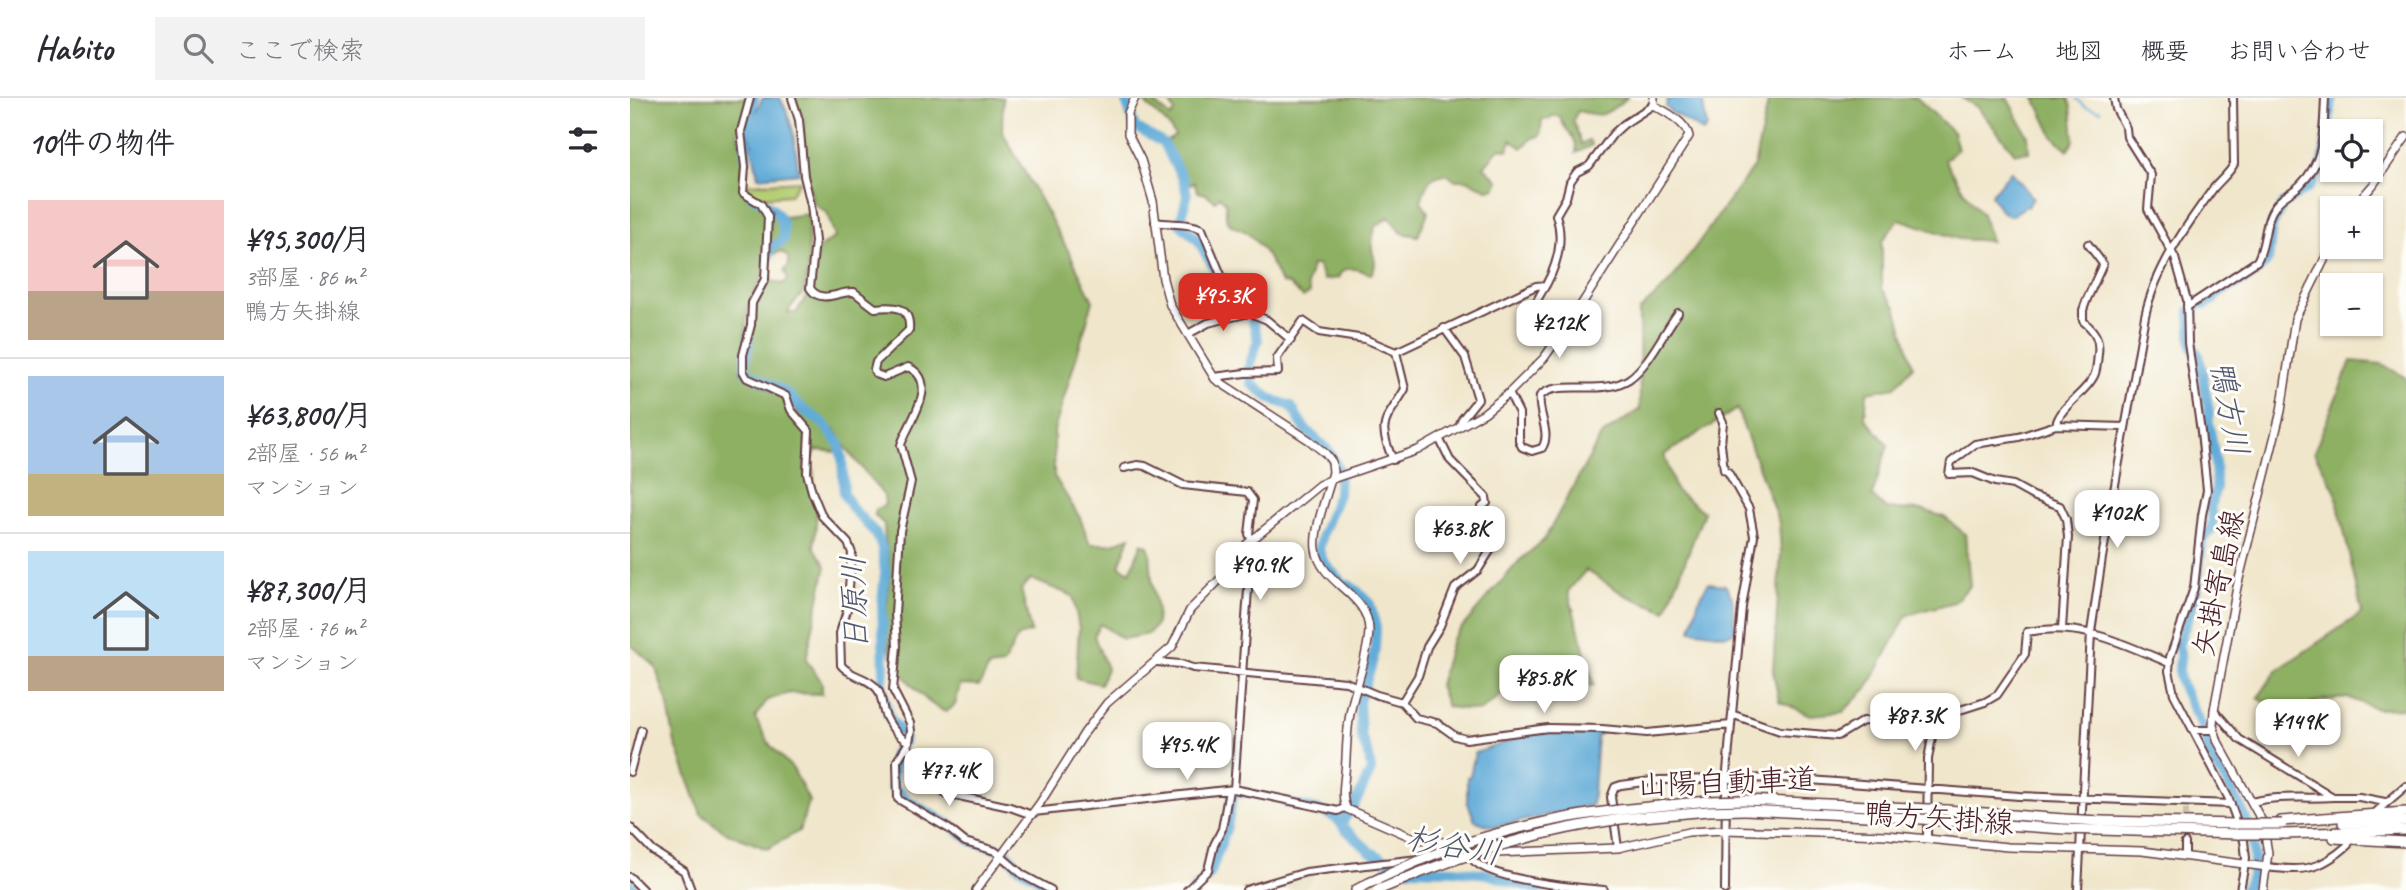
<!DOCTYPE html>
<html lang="ja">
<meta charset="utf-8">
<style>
:root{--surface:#fff;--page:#f2f2f3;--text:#2b2b33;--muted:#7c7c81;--line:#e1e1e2;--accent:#d93025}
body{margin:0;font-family:Caveat,"Klee One",sans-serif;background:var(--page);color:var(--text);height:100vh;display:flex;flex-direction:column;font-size:26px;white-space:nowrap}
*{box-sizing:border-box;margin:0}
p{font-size:23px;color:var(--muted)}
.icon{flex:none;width:38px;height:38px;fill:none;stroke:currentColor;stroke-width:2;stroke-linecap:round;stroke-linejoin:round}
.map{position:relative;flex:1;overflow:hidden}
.sheet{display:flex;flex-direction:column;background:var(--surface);width:630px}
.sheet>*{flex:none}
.buttons{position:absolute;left:1690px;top:21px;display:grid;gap:14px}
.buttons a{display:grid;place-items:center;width:63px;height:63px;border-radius:0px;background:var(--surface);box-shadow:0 2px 5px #0004;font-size:35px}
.price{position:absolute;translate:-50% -60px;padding:0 16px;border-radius:14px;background:#fff;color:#222;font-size:23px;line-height:46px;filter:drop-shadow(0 2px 4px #0008)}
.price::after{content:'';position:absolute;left:50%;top:42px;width:21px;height:16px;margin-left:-10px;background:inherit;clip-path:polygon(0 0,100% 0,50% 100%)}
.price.selected{background:var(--accent);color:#fff}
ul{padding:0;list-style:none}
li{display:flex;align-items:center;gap:21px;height:175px;padding:0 28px}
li+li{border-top:2px solid var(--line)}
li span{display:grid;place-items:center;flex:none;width:196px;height:140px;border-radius:0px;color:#555}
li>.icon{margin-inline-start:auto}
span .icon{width:84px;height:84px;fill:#fffc;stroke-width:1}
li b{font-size:30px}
h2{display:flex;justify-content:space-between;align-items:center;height:84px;padding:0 28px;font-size:30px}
header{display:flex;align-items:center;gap:42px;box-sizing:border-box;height:98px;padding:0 35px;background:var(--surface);border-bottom:2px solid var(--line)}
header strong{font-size:33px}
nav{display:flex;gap:38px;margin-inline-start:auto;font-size:24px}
.search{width:490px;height:63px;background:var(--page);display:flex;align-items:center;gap:18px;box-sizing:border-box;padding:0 24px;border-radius:0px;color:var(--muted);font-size:26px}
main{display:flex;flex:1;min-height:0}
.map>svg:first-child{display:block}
.built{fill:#e3dcba}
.green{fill:#b3cc71;stroke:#7e764e;stroke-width:2}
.forest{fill:#8eb063;stroke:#6c6847;stroke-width:2}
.water{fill:#60abd8;stroke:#556582;stroke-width:2}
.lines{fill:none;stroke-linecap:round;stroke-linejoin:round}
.stream{stroke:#60abd8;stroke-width:2}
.river{stroke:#60abd8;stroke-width:10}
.minor-tunnel{stroke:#cfbeab;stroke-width:6;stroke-dasharray:6 3;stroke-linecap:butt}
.minor-casing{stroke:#633d43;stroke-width:10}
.major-casing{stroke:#633d43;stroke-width:10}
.highway-casing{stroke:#633d43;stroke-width:12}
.minor{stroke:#fff;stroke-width:6}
.major{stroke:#fff;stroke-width:7}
.highway{stroke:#fff;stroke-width:9}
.highway-bridge-casing{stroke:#633d43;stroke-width:12;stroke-linecap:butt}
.highway-bridge{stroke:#fff;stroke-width:9}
.labels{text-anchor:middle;stroke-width:6;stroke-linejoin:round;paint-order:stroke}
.street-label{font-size:30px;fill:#4a1f2b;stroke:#fdfcf7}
.water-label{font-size:32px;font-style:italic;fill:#535770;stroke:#fdfcf7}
</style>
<header>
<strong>Habito</strong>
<div class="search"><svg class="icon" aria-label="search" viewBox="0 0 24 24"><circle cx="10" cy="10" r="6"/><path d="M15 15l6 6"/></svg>ここで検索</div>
<nav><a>ホーム</a><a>地図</a><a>概要</a><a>お問い合わせ</a></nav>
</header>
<main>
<section class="sheet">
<h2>10件の物件<svg class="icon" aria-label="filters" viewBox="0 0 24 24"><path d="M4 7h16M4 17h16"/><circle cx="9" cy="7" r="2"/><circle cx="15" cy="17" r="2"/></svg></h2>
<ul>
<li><span style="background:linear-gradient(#f6c9c9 65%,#b9a48a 0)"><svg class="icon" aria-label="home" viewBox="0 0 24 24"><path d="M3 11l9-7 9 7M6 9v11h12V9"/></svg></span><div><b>¥95,300/月</b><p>3部屋 · 86 m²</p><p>鴨方矢掛線</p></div></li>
<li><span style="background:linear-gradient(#a9c7e8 70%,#c2b280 0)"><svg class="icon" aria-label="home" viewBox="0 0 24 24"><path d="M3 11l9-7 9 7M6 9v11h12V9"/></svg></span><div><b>¥63,800/月</b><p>2部屋 · 56 m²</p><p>マンション</p></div></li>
<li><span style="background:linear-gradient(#bfe0f5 75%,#b9a48a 0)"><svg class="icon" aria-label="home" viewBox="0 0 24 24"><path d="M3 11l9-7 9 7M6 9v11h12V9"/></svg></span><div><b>¥87,300/月</b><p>2部屋 · 76 m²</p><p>マンション</p></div></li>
</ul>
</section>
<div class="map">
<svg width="1776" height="792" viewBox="0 0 1776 792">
<rect width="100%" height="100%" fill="#fdfcf7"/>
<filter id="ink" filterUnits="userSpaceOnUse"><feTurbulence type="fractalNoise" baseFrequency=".0143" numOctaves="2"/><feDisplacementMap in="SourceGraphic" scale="14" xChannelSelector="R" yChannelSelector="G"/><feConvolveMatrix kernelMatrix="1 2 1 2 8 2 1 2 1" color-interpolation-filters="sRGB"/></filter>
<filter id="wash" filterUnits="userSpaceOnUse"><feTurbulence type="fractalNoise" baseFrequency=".00686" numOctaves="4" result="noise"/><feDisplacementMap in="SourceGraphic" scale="28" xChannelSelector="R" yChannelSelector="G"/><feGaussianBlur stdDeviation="1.57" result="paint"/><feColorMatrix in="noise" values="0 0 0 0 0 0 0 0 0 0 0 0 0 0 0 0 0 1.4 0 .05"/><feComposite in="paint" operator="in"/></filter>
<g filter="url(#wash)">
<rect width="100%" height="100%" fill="#f0e6cb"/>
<path class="built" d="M681 776 683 781 674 792H624Z"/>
<path class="green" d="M170 83 160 97 132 99 117 92 118 86Z"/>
<path class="forest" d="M0 0H119L112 24 107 33 114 61 112 94C135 109 149 108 151 138L140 148 134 160 132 180 118 208 111 274 150 298 159 312 176 331 175 374 187 413 184 449 196 468 176 562 192 584V596L159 595 137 602 125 620 140 647 163 671 179 703 169 733 137 751 95 734 71 716 45 645 37 603 25 568 0 546Z
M164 0H373L372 33 441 158 463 203 424 333V378L450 420 460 446H482L500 439 489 468 500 474 512 445 518 448 520 454 522 483 527 512 526 527 518 536 493 541 470 526 464 538 477 571 470 586 446 580 449 530 443 498 401 481 391 491 401 534 388 538 373 567 359 569 349 588 330 587 325 607 316 614C301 608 293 599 282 587 244 547 259 519 259 470 258 455 254 441 254 426L245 418V412L255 407 254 398 219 354 205 332 156 293 120 274 118 267 126 207 140 182 151 186 156 184 158 179 154 173 159 167 158 159 151 153 140 158C148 137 159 154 154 119L177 116C180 127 178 183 174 193 170 201 160 206 158 215H166L182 189 187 151 205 139 197 115 183 105 177 78 172 32 175 25Z
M519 0 541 19 545 14 537 0H997C974 17 976 20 948 13L943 22 951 46 959 42 962 47 946 55C949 38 932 32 930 18H922L919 21 912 22 910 38 902 40 892 50 881 42 878 52 869 50 854 69 869 83 866 89 860 92 836 82H824L817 76C797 78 797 86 791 103L798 114 788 138 772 135 759 119 745 129C744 135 742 141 742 147 741 159 750 163 741 176 729 172 714 164 708 180L694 182 687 167H682L677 187 680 195 673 199 658 186 651 185C644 168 631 145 616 134 609 129 602 131 597 122 595 118 596 110 596 105L590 98 585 103 576 96 568 94 564 84 553 90 531 47 545 38 538 27 515 5Z
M1139 0H1287L1323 34 1328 51 1315 62 1335 95 1352 116 1361 143 1329 141 1269 121 1252 143V191L1266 209 1283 268 1265 289 1237 294 1235 320 1258 347 1242 398 1256 411 1293 412 1314 419 1335 436 1340 488 1324 504 1277 517 1238 589 1213 614 1180 617 1149 603 1143 573 1151 454 1149 425 1107 311 1034 357 1046 393 1074 414 1036 513 995 497 956 472 938 493 964 587 873 595 850 613 817 609 809 587 822 541 889 463 914 442 971 338 1010 311 1009 213 1040 184 1124 68Z
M1332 0H1377L1398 38 1399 54 1385 55 1347 9Z
M1405 0H1438L1441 8 1444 42 1438 52 1423 38Z
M1721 263 1752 266 1776 280V610L1747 611 1719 600 1694 602 1652 615 1628 600 1646 573 1732 515 1705 392 1684 354Z
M159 301C180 321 194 323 209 352L206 354 186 352 182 362 185 394 179 374 182 342Z"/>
<path class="water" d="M133 0H150L156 12 163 33 169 75 128 79 119 33 120 23Z
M1038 0H1072L1077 29 1073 34 1046 16 1044 17 1036 9Z
M1381 73 1403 100 1398 109 1396 108 1381 118C1371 117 1366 105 1361 97Z
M1078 485 1095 487 1102 499 1105 532 1103 535 1095 537 1061 532 1068 504Z
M925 632 964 633 971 635 967 638 962 707 865 729 845 723 837 703V679L840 678 845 655C873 646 896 635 925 632Z"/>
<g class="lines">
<path class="stream" d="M1446 0 1455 9 1471 13
M1523 92 1524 80"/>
<path class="river" d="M495 0 505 29 533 45 554 83 557 98 550 126 568 142 591 183 621 217 628 242 618 271 622 286 641 301 661 308 675 331 700 354 709 373 708 396 692 436 689 452 693 463 706 478 714 486 719 487 731 496 740 506 746 530 745 550 741 569 729 603 731 638 739 659 741 672 729 698 712 725
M116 61 115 32 124 0
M123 99C143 108 156 118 153 142L141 150 137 163
M119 241 115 267 117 274 155 294 174 312 193 325 209 345 212 360 214 396 223 411 246 436 252 450 255 474 252 504 254 571 252 590 259 619 274 638 273 644 264 656 262 688 279 703 322 728 341 743 376 753 387 768 411 782 417 792
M656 705C673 709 706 712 714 730L741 754 765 767 780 771 824 772 857 776 909 792
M0 786 6 792
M564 792 580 776 597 728 603 695H617
M1615 792C1618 786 1623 779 1623 772 1629 727 1599 689 1577 652 1577 626 1556 605 1550 581 1546 569 1554 559 1548 548L1566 497 1572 442 1581 432 1583 421 1580 408 1586 390 1585 362 1579 325V313L1569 258 1562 247 1560 213 1569 206H1576L1582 203 1590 194 1620 179 1634 167 1638 161 1642 128 1653 106 1680 88 1693 66 1702 0"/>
</g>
</g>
<g filter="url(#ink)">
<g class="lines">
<path class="minor-tunnel" d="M1555 745 1556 712"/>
<g class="minor-casing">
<path id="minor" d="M120 0 111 33 115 69 113 95 131 106 138 119 135 181 122 205 121 227 113 257V273L117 280 156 298 161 312 179 333 177 375 182 394 192 418 218 445 222 455 217 512 210 535 211 567C220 579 239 579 248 592 252 599 252 607 254 614 258 626 268 639 279 644
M162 0 169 22 174 78 181 107 185 143 180 190C191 207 208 193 224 194L245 210C263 208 281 207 279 232L246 264 244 272 246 276 254 279 278 269C312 284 277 326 271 347L281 384 270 433 265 516 267 548 263 592 280 625 281 633 279 644 267 663 268 701 319 731 335 744 365 753 393 777 421 792
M1484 0 1486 11 1496 30 1497 39 1521 77 1518 111 1545 160 1557 202 1558 245 1571 334 1577 392 1572 417 1564 490 1540 559 1539 573 1544 596 1598 699 1614 743 1616 760 1610 792
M525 124C541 127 559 124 572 131L591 177 599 188 625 217 637 222 661 242
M916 187C906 203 896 218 907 234L926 242
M1557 209 1627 163C1637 146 1633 123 1646 107 1652 98 1664 94 1671 86 1696 61 1693 33 1695 0
M814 230 835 259 848 301 832 321 829 329
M558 236 578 225 615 216 621 212
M584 279 615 275 648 274 647 260 673 223 689 234 735 241 766 254 906 188 916 187C928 165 934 141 926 117L936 100 940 84 947 74 959 68 983 36 994 26 1023 7
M879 295 889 315V343L892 349 902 353 912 350C922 335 907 315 910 298 929 280 971 299 999 281 1018 268 1034 234 1048 215
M1089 315 1093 324 1091 346 1094 372 1098 374 1119 411 1124 438 1112 509 1101 627 1096 685 1095 792
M1426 327C1430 308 1455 296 1464 278 1467 272 1467 264 1468 256 1470 241 1465 233 1453 223V212L1457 201 1473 166 1458 146
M763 362C746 323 756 324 775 291L766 254
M494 370 508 367 515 368 553 387 617 394 623 402 619 436 622 443
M1432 531 1438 439 1436 421 1430 408 1403 398 1383 387 1365 384 1343 375 1319 376 1321 364 1345 346 1389 339 1426 327 1495 329
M527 564 551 566 563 570 716 584 747 597 772 604 786 620 807 625 825 638 836 641 918 630 972 631 1017 635 1101 627
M772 604 788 578 797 549 810 528 825 490 848 472 865 445 859 423 852 409 857 405 856 399 820 362 810 342
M1584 612 1609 641 1703 699H1729L1755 704
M1104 617 1150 633 1208 638 1233 623 1276 624 1305 620 1355 604 1367 597 1395 556 1397 534C1450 523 1491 545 1539 565
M1563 632H1584
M277 648C287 666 310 675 315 695L380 709 402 717
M0 674 11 632
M604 691 621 449 617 446
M1622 704C1649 697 1675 701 1703 699
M1747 713 1776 688
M404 714 604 691 708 713 716 709
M0 729 23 753 54 773 61 792
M1297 741 1298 661 1302 639 1300 621
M988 750 981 699 985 689 991 687 1029 682 1154 680 1389 698 1601 706
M1555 757V745
M806 759 839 756C848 782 948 790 974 792
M1637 769C1674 774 1690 772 1718 747
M0 779 13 792
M557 792 578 772 584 747 592 731 599 692
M616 792 676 774 788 761
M1448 792 1461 534 1472 460 1515 218C1525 172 1555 129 1583 91 1590 82 1599 76 1604 66L1603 0"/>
</g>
<g class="major-casing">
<path id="major" d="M505 0 498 15V36L511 62 523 103 533 181 540 207 585 281 679 342 696 356 702 364 703 374C698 395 683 431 686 451 691 487 739 495 739 533 738 559 726 586 721 611 716 632 717 654 715 675 714 686 711 702 717 711L779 738 799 743 830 745 837 750 839 756 988 750 1058 734 1095 732 1257 737 1378 749 1512 753 1637 769
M1723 110 1743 87 1776 39
M346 792 410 705 455 634 477 605 542 549 560 512 596 475 617 446 689 387 702 381 788 352 854 315 879 295 914 260 946 215 1059 38C1056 24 1035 13 1023 7L1024 0
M1633 792 1638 755 1633 725 1588 644 1583 627 1584 612 1607 489 1651 313 1665 221 1703 144"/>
</g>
<g class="highway-casing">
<path id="highway" d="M1115 702 1280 710
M989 712 1078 703
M1115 712 1279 720
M1316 712 1434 721
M991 721 1078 713
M1315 723 1433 731
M1470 723 1607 726
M1651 723 1776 714
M1713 725 1776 723
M1469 732 1609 736
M1655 736 1776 732
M1704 740 1776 744
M726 792 739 785"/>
</g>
<use href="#minor" class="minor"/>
<use href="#major" class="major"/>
<use href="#highway" class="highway"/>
<g class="highway-bridge-casing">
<path id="highway-bridge" d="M1078 703 1115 702
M1280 710 1316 712
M1078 713 1115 712
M1279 720 1315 723
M1434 721 1470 723
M1607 726H1652
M1433 731 1469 732
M1609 736H1655
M739 785C769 772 798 757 830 747 882 730 935 718 989 712
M748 792C827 757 906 733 991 721"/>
</g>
<use href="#highway-bridge" class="highway-bridge"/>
</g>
</g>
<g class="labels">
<g class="street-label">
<text transform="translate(1588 485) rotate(-78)" y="10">矢掛寄島線</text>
<text transform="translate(1097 684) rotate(-2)" y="10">山陽自動車道</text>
<text transform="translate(1309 720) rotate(4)" y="10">鴨方矢掛線</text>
</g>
<g class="water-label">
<text transform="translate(1600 310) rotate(80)" y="11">鴨方川</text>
<text transform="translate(224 505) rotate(-92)" y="11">日原川</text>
<text transform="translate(824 747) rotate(10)" y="11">杉谷川</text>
</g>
</g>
</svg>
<div class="buttons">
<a><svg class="icon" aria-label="locate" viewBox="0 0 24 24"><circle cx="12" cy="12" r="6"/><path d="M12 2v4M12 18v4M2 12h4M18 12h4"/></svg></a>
<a>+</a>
<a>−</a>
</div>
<b class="price selected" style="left:593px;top:235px">¥95.3K</b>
<b class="price" style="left:929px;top:262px">¥212K</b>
<b class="price" style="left:1487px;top:452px">¥102K</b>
<b class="price" style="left:830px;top:468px">¥63.8K</b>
<b class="price" style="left:630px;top:504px">¥90.9K</b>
<b class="price" style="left:914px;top:617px">¥85.8K</b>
<b class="price" style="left:1285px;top:655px">¥87.3K</b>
<b class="price" style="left:1668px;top:661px">¥149K</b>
<b class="price" style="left:557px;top:684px">¥95.4K</b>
<b class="price" style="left:319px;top:710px">¥77.4K</b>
</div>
</main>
